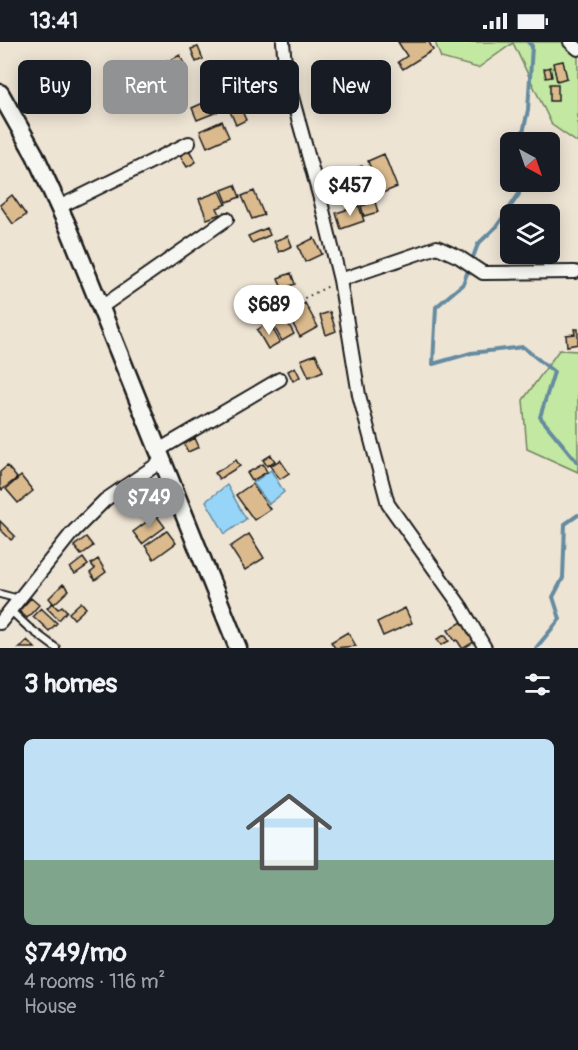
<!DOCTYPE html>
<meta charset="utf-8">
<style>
:root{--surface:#171b24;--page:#242831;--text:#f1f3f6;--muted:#9ea1a6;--line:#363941;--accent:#919294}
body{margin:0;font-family:Pangolin,sans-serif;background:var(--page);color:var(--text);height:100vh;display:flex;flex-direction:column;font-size:22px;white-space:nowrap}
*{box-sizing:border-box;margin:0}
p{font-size:20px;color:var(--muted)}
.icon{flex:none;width:33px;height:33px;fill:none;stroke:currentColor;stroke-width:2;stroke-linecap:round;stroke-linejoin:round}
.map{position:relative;height:606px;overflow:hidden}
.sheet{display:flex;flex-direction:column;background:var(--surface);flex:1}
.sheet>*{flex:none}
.guide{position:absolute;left:18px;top:18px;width:543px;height:54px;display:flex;gap:12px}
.needle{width:39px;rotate:140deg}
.buttons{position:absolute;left:500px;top:90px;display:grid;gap:12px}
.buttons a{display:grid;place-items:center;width:60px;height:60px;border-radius:9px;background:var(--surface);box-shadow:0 3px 15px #0003;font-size:30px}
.price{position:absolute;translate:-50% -51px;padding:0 14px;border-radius:21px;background:#fff;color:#222;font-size:20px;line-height:39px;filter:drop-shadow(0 2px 3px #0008)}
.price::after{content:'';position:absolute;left:50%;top:36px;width:18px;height:14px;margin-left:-9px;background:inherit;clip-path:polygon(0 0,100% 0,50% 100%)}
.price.selected{background:var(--accent);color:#fff}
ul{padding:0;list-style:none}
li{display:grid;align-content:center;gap:12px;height:318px;padding:0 24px}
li+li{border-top:2px solid var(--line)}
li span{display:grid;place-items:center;height:186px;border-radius:9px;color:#555}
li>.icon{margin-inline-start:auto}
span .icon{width:108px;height:108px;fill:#fffc;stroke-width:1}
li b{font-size:26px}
h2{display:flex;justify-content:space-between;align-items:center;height:72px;padding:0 24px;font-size:26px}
.tag{padding:0 21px;border-radius:9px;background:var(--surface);box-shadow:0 3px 15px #0003;font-size:21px;line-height:54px}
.tag.selected{background:var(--accent);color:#fff}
.status{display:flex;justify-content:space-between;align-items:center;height:42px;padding:0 30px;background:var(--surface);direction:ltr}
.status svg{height:16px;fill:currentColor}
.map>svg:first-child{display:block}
.green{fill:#c3e8a2;stroke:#70825f;stroke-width:1.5}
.water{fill:#96d5f8;stroke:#658ba0;stroke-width:1.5}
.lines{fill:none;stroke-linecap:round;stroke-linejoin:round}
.stream{stroke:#658ba0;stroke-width:4}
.building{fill:#dbba8e;stroke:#1c1c1c;stroke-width:1.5}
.service-casing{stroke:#1c1c1c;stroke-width:10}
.minor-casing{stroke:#1c1c1c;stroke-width:16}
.secondary-casing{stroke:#1c1c1c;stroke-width:21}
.path{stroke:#1c1c1c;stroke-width:2;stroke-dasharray:1.5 4.5;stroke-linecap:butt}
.service{stroke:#f6f6f2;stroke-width:6}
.minor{stroke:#f6f6f2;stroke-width:12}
.secondary{stroke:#f6f6f2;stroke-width:16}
</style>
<div class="status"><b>13:41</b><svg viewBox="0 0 49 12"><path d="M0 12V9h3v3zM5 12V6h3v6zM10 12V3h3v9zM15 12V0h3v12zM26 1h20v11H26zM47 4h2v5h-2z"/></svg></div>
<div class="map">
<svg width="578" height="606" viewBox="0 0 578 606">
<rect width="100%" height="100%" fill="#eee4d4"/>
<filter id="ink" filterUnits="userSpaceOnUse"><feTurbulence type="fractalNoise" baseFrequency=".0167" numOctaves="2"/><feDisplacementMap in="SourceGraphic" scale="12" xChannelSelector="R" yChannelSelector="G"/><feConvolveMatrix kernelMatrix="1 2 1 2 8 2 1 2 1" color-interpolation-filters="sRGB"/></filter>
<g filter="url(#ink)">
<path class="green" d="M435 0H578V101L552 83 513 1 478 26 441 16Z
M559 308 578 309V430L527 407 523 358Z"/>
<path class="water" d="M271 428 284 450 269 462 253 441Z
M227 443 246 477 225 492 206 459Z"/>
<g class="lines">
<path class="stream" d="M521 100 528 68 532 4 528 0
M518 140 519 152 497 184 478 202 463 242 436 265 433 322 471 311 523 305 554 330 540 375 578 421
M536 606 560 577 553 555 563 536 565 482 578 473"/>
</g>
<path class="building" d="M398 0H429L433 8 403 27 398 20 407 14Z
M198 5 203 17 196 20 191 7Z
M180 13 187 28 177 33 170 18Z
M167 18 174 34 166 38 159 22Z
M563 19 567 36 557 39 553 21Z
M550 25 552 35 546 36 544 27Z
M375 36 378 43 364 50 361 43Z
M550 42H558V59H550Z
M236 56 246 78 236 83 226 60Z
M212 57 217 70 197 78 192 66Z
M222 79 229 95 207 105 200 89Z
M189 108 196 120 187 125 180 114Z
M384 112 397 145 380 152 368 119Z
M362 124 372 156 358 160 348 129Z
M235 143 240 155 227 160 222 148Z
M220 149 226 162 217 166 220 172 207 177 199 157Z
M254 149 264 173 252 177 242 154Z
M12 153 26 173 13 182 0 163Z
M375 160 378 170 364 174 361 164Z
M359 164 364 179 341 187 336 171Z
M267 186 270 193 252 201 248 194Z
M288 194 292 204 279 210 274 199Z
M314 196 322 212 305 220 298 204Z
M291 231 295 242 282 247 278 236Z
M305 261 318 285 300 295 287 271Z
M330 270 336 289 326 293 320 273Z
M283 272 294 292 282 299 271 279Z
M269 280 280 300 268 307 257 288Z
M574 287H578V302L567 304 566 293 575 292Z
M316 312 323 329 309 335 301 318Z
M295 325 300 335 293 339 288 329Z
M195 396 199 405 188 410 184 402Z
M271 413 275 419 267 424 263 418Z
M236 418 240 424 219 437 215 431Z
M280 418 289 431 280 437 270 424Z
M263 422 267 430 252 439 247 431Z
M7 424 17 436 2 448 0 445V430Z
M21 434 33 449 18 461 6 447Z
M140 441 149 453 129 467 120 455Z
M252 442 270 467 254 478 236 453Z
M156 473 165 485 142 502 133 490Z
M0 479 15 494 11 498 0 487Z
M167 489 176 501 154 517 145 504Z
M249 492 264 516 245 528 230 505Z
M86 495 93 504 81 513 74 504Z
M83 516 88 523 75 532 70 526Z
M98 517 106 530 95 538 90 531 95 527 91 522Z
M63 542 69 548 54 562 49 556Z
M31 556 39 563 27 576 19 569Z
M81 560 86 566 74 577 69 571Z
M52 561 58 567 62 564 67 569 59 578 47 566Z
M41 566 57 581 49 589 33 574Z
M405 566 412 581 383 594 377 580Z
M462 580 474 600 464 606H462L457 598 455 599 448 588Z
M348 590 356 604 335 606 331 600Z
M445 593 449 599 441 603 437 597Z
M27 598 35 606H19Z"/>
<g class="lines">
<g class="service-casing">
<path id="service" d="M0 552 19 557
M10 568 28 585 56 606"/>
</g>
<g class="minor-casing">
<path id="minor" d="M283 0 286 33 321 160 340 238 359 353 388 462 462 566 485 606
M570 0 578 7
M59 165 189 101
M340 238 437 205 459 215 483 231 575 230
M100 266 227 177
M157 409 280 337
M0 581 71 492 105 458 162 419"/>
</g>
<g class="secondary-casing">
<path id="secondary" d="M0 51 35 113 69 187 238 606"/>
</g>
<path class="path" d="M256 280 329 244"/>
<use href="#service" class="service"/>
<use href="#minor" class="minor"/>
<use href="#secondary" class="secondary"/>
</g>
</g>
</svg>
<div class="buttons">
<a><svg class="needle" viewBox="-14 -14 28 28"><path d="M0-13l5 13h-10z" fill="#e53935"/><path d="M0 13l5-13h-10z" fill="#9ea1a6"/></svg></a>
<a><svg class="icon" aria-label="layers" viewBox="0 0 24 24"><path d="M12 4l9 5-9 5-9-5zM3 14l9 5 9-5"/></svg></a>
</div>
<b class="price" style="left:350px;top:175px">$457</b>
<b class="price" style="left:269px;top:294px">$689</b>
<b class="price selected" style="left:149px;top:487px">$749</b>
<div class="guide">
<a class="tag">Buy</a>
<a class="tag selected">Rent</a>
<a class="tag">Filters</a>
<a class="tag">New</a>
</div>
</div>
<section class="sheet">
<h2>3 homes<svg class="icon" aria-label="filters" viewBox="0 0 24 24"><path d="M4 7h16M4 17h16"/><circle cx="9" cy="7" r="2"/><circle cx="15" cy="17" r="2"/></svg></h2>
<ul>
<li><span style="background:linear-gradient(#bfe0f5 65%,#7fa58c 0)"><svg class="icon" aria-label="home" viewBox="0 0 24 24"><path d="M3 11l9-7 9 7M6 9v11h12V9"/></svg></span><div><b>$749/mo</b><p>4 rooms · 116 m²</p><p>House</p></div></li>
</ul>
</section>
